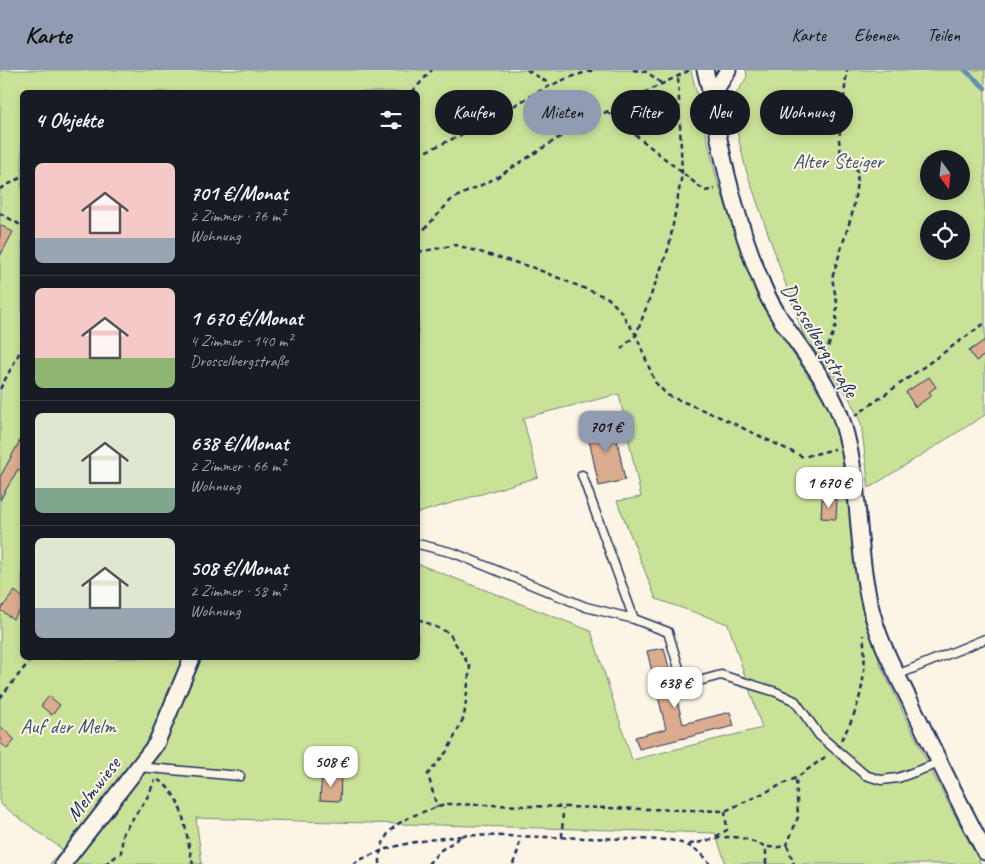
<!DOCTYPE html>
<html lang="de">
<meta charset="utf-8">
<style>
:root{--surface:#171b24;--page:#242831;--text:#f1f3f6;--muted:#9ea1a6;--line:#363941;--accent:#919bb2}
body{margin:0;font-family:Caveat,sans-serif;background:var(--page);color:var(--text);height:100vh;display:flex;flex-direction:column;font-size:19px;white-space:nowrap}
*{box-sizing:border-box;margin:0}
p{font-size:16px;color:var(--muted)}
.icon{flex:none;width:28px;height:28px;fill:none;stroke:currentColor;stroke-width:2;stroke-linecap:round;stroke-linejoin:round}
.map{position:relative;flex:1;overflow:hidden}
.sheet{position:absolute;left:20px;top:20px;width:400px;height:570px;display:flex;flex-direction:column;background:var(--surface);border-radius:8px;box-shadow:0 2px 8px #0003}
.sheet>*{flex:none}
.hud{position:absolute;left:435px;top:20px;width:475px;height:45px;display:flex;gap:10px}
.needle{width:32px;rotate:165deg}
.tools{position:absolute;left:920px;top:80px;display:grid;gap:10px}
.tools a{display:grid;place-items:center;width:50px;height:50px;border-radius:50%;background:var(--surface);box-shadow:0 2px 8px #0003;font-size:25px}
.price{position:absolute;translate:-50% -42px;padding:0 11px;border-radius:10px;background:#fff;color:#222;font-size:16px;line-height:32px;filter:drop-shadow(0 1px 2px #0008)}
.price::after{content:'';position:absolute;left:50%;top:30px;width:15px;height:11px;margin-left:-8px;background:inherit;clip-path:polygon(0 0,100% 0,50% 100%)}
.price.current{background:var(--accent);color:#111}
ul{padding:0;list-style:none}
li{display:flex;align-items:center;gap:15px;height:125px;padding:0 15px}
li+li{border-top:1px solid var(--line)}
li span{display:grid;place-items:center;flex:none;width:140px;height:100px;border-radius:8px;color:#555}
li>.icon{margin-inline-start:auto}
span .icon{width:60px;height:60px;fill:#fffc;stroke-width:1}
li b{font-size:21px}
h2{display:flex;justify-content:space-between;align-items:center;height:60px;padding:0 15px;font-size:21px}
.pill{padding:0 18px;border-radius:22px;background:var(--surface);box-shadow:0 2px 8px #0003;font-size:18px;line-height:45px}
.pill.current{background:var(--accent);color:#111}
header{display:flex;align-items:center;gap:30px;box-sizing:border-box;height:70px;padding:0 25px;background:var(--accent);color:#111}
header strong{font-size:24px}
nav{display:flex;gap:28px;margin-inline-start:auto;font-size:18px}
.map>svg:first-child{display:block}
.green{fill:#cae298;stroke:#72887b;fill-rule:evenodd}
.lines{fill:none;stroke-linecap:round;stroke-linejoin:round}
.stream{stroke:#5f8eb4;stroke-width:4.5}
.building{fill:#dcac8e;stroke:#1b2f5e}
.service-casing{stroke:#1b2f5e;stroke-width:11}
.minor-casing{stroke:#1b2f5e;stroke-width:19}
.path{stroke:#1b2f5e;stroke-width:2.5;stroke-dasharray:5 4;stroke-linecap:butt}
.service{stroke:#fcf5e5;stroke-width:8}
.minor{stroke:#fcf5e5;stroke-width:15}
.labels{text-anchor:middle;stroke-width:4;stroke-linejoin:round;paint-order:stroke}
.park-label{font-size:21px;fill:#3e536a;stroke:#fcf5e5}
.street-label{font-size:21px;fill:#1b2f5e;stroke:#fcf5e5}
</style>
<header>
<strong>Karte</strong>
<nav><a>Karte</a><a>Ebenen</a><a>Teilen</a></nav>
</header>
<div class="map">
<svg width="985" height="794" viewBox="0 0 985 794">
<rect width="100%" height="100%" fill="#fcf5e5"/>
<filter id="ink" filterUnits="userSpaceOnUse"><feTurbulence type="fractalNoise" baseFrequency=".02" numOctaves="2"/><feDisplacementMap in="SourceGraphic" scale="10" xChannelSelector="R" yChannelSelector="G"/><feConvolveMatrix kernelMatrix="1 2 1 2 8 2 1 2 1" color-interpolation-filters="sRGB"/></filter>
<g filter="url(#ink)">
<path class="green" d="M0 0H691L717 110 755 220 769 247 828 336 838 358 860 521 880 594 934 706 981 794H726L715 763 196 748 202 794H50L62 779 0 734ZM22 22H418V443L538 407 523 348 619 324 641 427 617 431 656 529 728 554 762 658 632 690 591 561 418 494V588H22Z
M746 0H985V345L869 418 861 353 849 328 803 264 746 100 730 33 747 7ZM929 89H961V121H929ZM929 149H961V181H929Z"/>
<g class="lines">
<path class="stream" d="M965 0 985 18"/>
</g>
<path class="building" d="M0 155 13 162 0 186Z
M985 270V285L976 291 969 281Z
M929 307 936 317 929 322 932 325 915 337 906 322Z
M613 350 625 410 599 416 586 356Z
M22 367V402L18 399 0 430V407Z
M822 429 837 430 836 449 821 448Z
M15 521 22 527V537L13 549 0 540Z
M664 578 683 654 730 642 734 656 639 679 635 667 666 659 647 581Z
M49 626 60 635 52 645 41 636Z
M0 656 15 670 7 679 0 672Z
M322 704 341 705 340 731 320 730Z"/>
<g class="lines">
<g class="service-casing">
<path id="service" d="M582 405 634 549 668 562 684 615 721 605 776 622 795 631 819 665 865 705 881 710 898 708 939 693
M418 474 454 483 586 537 634 549
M897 605 985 569
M138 697 240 706"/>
</g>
<g class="minor-casing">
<path id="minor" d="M705 0C712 25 715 49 720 74 730 122 744 170 763 216 783 264 829 304 843 354 862 416 855 483 873 546 881 575 896 603 910 631 934 682 959 732 985 782
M712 26 728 0
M63 794 156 674 192 588"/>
</g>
<path class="path" d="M527 0 550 14
M633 0 647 2 661 13
M412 22 432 0
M607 42 705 121 715 119
M418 85C442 74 466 63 489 50 525 30 556 8 596 0
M0 119 22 107
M0 143 22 156
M418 166 452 129 496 108 574 58 690 0
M418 182 456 175 534 198 608 228 619 239 636 265 655 312 667 325 722 348 803 387 835 379
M621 279 636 265 669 177 682 104 678 5
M825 285 836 255 837 233 832 208 853 141 858 104 855 95 841 85 839 70 847 0
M0 319 22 278
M855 346 985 253
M418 549 449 563 470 597 464 647 448 680 428 704 437 738
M0 628 32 588
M841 670C861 638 868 601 863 565
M158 710C186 726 185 766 193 794
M562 767 563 739
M708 771 727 760 725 741
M689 774C703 773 720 766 733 767 755 768 765 783 787 775L798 747 796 709
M787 775 794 794
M105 794 121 783 123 763 148 726 155 710
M353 794C387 774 424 770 462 766
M380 794C379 751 414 745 448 734L725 741 796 708 828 685
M428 794 441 780 464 765 670 770C687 774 700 779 710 794
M513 794 519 778V767
M766 794V778"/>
<use href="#service" class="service"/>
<use href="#minor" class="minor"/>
</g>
</g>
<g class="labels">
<g class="park-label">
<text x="838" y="98">Alter Steiger</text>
<text x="68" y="663">Auf der Melm</text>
</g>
<g class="street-label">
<text transform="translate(820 270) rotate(59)" y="7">Drosselbergstraße</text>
<text transform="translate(93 719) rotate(-52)" y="7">Melmwiese</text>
</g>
</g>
</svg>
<div class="tools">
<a><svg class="needle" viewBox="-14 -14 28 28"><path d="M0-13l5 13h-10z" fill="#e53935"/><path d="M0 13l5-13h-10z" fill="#9ea1a6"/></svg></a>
<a><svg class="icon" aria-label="locate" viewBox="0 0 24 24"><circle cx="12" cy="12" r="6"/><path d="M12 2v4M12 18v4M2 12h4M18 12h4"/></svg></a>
</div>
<b class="price current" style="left:606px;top:383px">701 €</b>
<b class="price" style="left:829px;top:439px">1 670 €</b>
<b class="price" style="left:675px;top:639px">638 €</b>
<b class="price" style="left:331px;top:718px">508 €</b>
<div class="hud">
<a class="pill">Kaufen</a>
<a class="pill current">Mieten</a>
<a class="pill">Filter</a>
<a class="pill">Neu</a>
<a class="pill">Wohnung</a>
</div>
<section class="sheet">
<h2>4 Objekte<svg class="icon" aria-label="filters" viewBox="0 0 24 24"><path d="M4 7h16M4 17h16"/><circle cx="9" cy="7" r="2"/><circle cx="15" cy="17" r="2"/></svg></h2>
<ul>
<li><span style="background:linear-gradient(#f6c9c9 75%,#9aa5b1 0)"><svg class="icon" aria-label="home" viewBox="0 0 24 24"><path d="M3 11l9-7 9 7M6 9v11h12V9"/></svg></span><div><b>701 €/Monat</b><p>2 Zimmer · 76 m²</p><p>Wohnung</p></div></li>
<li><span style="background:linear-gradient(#f6c9c9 70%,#8fb573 0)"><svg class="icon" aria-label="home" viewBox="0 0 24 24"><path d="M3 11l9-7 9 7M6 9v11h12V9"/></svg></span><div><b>1 670 €/Monat</b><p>4 Zimmer · 140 m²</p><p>Drosselbergstraße</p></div></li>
<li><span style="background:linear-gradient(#dfe7d0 75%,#7fa58c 0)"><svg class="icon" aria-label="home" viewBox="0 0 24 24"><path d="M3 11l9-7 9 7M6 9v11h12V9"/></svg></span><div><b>638 €/Monat</b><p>2 Zimmer · 66 m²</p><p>Wohnung</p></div></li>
<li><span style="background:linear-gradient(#dfe7d0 70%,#9aa5b1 0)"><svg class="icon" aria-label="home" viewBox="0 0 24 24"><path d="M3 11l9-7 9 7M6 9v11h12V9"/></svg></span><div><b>508 €/Monat</b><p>2 Zimmer · 58 m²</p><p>Wohnung</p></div></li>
</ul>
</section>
</div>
